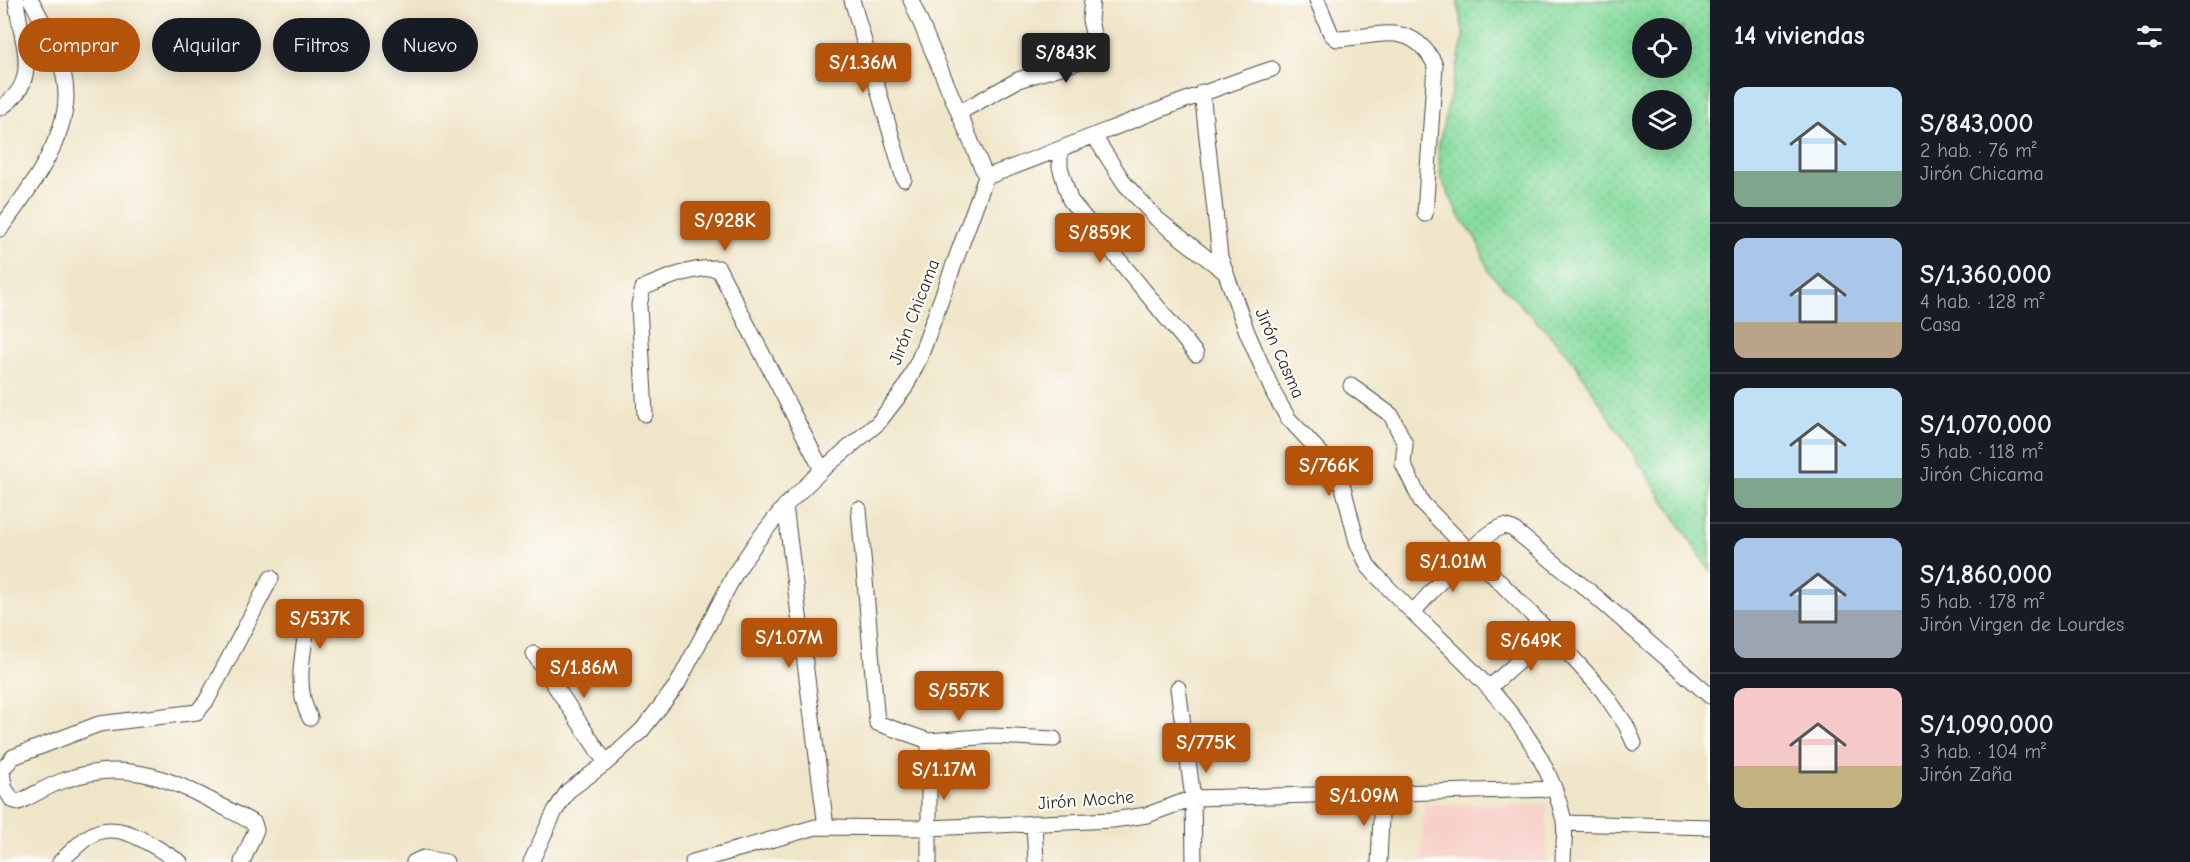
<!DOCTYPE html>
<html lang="es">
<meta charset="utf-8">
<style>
:root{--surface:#171b24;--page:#242831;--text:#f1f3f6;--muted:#9ea1a6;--line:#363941;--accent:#b45309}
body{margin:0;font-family:"Comic Neue",sans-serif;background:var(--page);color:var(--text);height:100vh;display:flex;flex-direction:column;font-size:22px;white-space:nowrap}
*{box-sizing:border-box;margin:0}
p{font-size:20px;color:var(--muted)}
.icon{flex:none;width:33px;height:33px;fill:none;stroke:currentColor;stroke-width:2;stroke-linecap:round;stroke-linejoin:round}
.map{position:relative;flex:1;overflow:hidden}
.sheet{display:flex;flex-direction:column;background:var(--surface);width:480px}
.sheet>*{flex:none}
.guide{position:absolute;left:18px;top:18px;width:570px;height:54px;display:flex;gap:12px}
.fabs{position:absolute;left:1632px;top:18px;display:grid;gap:12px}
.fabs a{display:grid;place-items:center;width:60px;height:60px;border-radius:50%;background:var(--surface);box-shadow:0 3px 15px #0003;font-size:30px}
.price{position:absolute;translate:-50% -51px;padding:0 14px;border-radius:6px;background:var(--accent);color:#fff;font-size:20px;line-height:39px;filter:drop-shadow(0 2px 3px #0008)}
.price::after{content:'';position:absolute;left:50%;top:36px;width:18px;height:14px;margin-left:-9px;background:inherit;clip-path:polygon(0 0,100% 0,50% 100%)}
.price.current{background:#222;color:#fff}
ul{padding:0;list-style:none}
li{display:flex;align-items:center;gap:18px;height:150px;padding:0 24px}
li+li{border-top:2px solid var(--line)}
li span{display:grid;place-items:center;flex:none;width:168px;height:120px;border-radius:12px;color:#555}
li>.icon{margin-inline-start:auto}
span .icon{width:72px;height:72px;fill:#fffc;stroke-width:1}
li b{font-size:26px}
h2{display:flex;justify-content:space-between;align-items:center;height:72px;padding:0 24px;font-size:26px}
.tag{padding:0 21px;border-radius:27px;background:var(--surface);box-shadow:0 3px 15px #0003;font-size:21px;line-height:54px}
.tag.current{background:var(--accent);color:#fff}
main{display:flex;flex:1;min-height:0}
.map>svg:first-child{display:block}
.built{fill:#f7d0c9}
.grass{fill:url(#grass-dots);stroke:#588364;stroke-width:1.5;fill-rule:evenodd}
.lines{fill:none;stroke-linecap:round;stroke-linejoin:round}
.minor-casing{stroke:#484743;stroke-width:17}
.minor{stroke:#fff;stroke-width:15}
.labels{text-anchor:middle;stroke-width:4.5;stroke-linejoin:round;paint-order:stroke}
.street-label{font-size:18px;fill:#2b2b2b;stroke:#fdfcf7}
</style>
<main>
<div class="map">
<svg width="1710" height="862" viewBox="0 0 1710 862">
<defs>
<pattern id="grass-dots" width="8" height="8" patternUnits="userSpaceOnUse" patternTransform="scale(1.5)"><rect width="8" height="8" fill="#86db9e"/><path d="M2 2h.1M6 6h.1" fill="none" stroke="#74bc88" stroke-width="1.8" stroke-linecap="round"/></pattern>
</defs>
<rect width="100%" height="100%" fill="#fdfcf7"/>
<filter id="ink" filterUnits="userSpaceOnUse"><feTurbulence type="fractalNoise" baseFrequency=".0167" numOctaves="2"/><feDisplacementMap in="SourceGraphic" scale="12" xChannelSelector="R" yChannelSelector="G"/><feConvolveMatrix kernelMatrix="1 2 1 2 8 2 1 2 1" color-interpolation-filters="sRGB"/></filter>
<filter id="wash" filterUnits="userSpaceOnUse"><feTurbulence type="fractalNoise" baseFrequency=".008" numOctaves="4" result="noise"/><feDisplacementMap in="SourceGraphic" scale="24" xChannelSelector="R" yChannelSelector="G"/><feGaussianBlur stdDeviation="1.35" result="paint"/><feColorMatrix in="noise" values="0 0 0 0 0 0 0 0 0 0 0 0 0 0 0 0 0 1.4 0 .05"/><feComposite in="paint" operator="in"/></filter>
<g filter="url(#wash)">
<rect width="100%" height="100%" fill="#efe5c8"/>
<path class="built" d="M1425 804 1547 805 1546 862H1421Z"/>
<path class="grass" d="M1457 0H1710V571L1569 355 1489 272 1477 240 1461 218 1441 179 1438 148 1464 36ZM1642 28H1682V68H1642ZM1642 100H1682V140H1642Z"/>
</g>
<g filter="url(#ink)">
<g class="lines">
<g class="minor-casing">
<path id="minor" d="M852 0 904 179
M911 0 986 177
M1317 0 1331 34 1337 39C1378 37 1412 19 1435 65L1425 214
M1202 92 1220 257 1247 332 1274 394 1288 418 1330 463 1343 487 1357 542 1368 566C1437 645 1540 710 1564 821 1566 833 1563 849 1563 862
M0 108C44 81 20 41 16 0
M960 112 1018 80 1087 59 1095 43 1090 20 1092 0
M1094 136 1125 184 1157 219 1226 273
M1060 150V167L1070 200 1196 354
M0 229C26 194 67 140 66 95 66 62 46 28 31 0
M1351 386 1391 415 1405 444 1403 464 1422 503 1550 633 1602 690 1626 725 1634 743
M645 414 639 305 643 288C666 278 693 267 718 268L822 470
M785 506 826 827
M859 509 877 723 929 741 992 736 1054 739
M1413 612C1433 591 1478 534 1504 526L1513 529 1594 595 1710 696
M286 616 303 626 306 633C301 662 296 691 310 718
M534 654 606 763
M1490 687 1550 633
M1178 688 1193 798 1194 862
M1034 823 1036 862
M1564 823 1710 827
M60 862C69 854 78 844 88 837 118 816 153 847 180 862
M242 862 256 830 254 823C191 791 138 753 65 780 49 785 34 795 19 802L12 800 4 787 2 770 13 757 99 724 197 712 207 700 271 578
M414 862 423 858 446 862
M531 862 555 811 568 791 606 763 642 730 677 685 736 572 757 541 785 506 822 470 878 423 905 388 920 357 986 177C1082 142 1175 101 1272 69
M693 862 816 827 928 828 1113 820 1147 815 1193 798 1554 789
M929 862V741
M1379 862 1382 794"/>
</g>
<use href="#minor" class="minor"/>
</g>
</g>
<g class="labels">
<g class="street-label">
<text transform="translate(914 312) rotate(-69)" y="6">Jirón Chicama</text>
<text transform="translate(1280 353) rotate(66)" y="6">Jirón Casma</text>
<text transform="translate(1086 800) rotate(-4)" y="6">Jirón Moche</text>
</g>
</g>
</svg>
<div class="fabs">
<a><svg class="icon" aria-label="locate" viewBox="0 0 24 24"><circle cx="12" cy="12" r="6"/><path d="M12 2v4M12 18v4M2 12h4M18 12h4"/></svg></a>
<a><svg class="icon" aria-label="layers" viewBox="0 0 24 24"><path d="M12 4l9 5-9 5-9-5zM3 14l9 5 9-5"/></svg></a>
</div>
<b class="price current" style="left:1066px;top:84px">S/843K</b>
<b class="price" style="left:863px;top:94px">S/1.36M</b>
<b class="price" style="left:725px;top:252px">S/928K</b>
<b class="price" style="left:1100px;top:264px">S/859K</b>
<b class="price" style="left:1329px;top:497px">S/766K</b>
<b class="price" style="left:1453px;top:593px">S/1.01M</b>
<b class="price" style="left:320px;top:650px">S/537K</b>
<b class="price" style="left:789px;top:669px">S/1.07M</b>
<b class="price" style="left:1531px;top:672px">S/649K</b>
<b class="price" style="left:584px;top:699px">S/1.86M</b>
<b class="price" style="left:959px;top:722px">S/557K</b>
<b class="price" style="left:1206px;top:774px">S/775K</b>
<b class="price" style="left:944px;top:801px">S/1.17M</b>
<b class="price" style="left:1364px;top:827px">S/1.09M</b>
<div class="guide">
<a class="tag current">Comprar</a>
<a class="tag">Alquilar</a>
<a class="tag">Filtros</a>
<a class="tag">Nuevo</a>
</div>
</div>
<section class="sheet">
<h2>14 viviendas<svg class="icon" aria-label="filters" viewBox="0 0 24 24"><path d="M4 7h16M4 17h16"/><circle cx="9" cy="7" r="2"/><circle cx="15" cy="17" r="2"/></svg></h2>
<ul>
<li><span style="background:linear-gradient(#bfe0f5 70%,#7fa58c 0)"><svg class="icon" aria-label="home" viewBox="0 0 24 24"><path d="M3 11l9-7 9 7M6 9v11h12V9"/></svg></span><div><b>S/843,000</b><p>2 hab. · 76 m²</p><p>Jirón Chicama</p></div></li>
<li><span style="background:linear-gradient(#a9c7e8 70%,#b9a48a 0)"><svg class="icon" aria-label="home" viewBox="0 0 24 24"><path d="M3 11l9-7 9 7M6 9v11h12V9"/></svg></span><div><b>S/1,360,000</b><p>4 hab. · 128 m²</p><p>Casa</p></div></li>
<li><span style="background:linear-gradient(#bfe0f5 75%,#7fa58c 0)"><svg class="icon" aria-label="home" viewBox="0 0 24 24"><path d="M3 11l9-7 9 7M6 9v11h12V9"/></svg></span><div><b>S/1,070,000</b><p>5 hab. · 118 m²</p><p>Jirón Chicama</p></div></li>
<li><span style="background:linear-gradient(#a9c7e8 60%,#9aa5b1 0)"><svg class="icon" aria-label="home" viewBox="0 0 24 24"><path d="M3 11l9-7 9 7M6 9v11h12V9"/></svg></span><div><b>S/1,860,000</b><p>5 hab. · 178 m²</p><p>Jirón Virgen de Lourdes</p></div></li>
<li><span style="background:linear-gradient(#f6c9c9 65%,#c2b280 0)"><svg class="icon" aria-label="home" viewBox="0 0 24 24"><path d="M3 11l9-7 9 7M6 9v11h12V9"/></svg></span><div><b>S/1,090,000</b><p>3 hab. · 104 m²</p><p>Jirón Zaña</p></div></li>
</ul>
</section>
</main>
